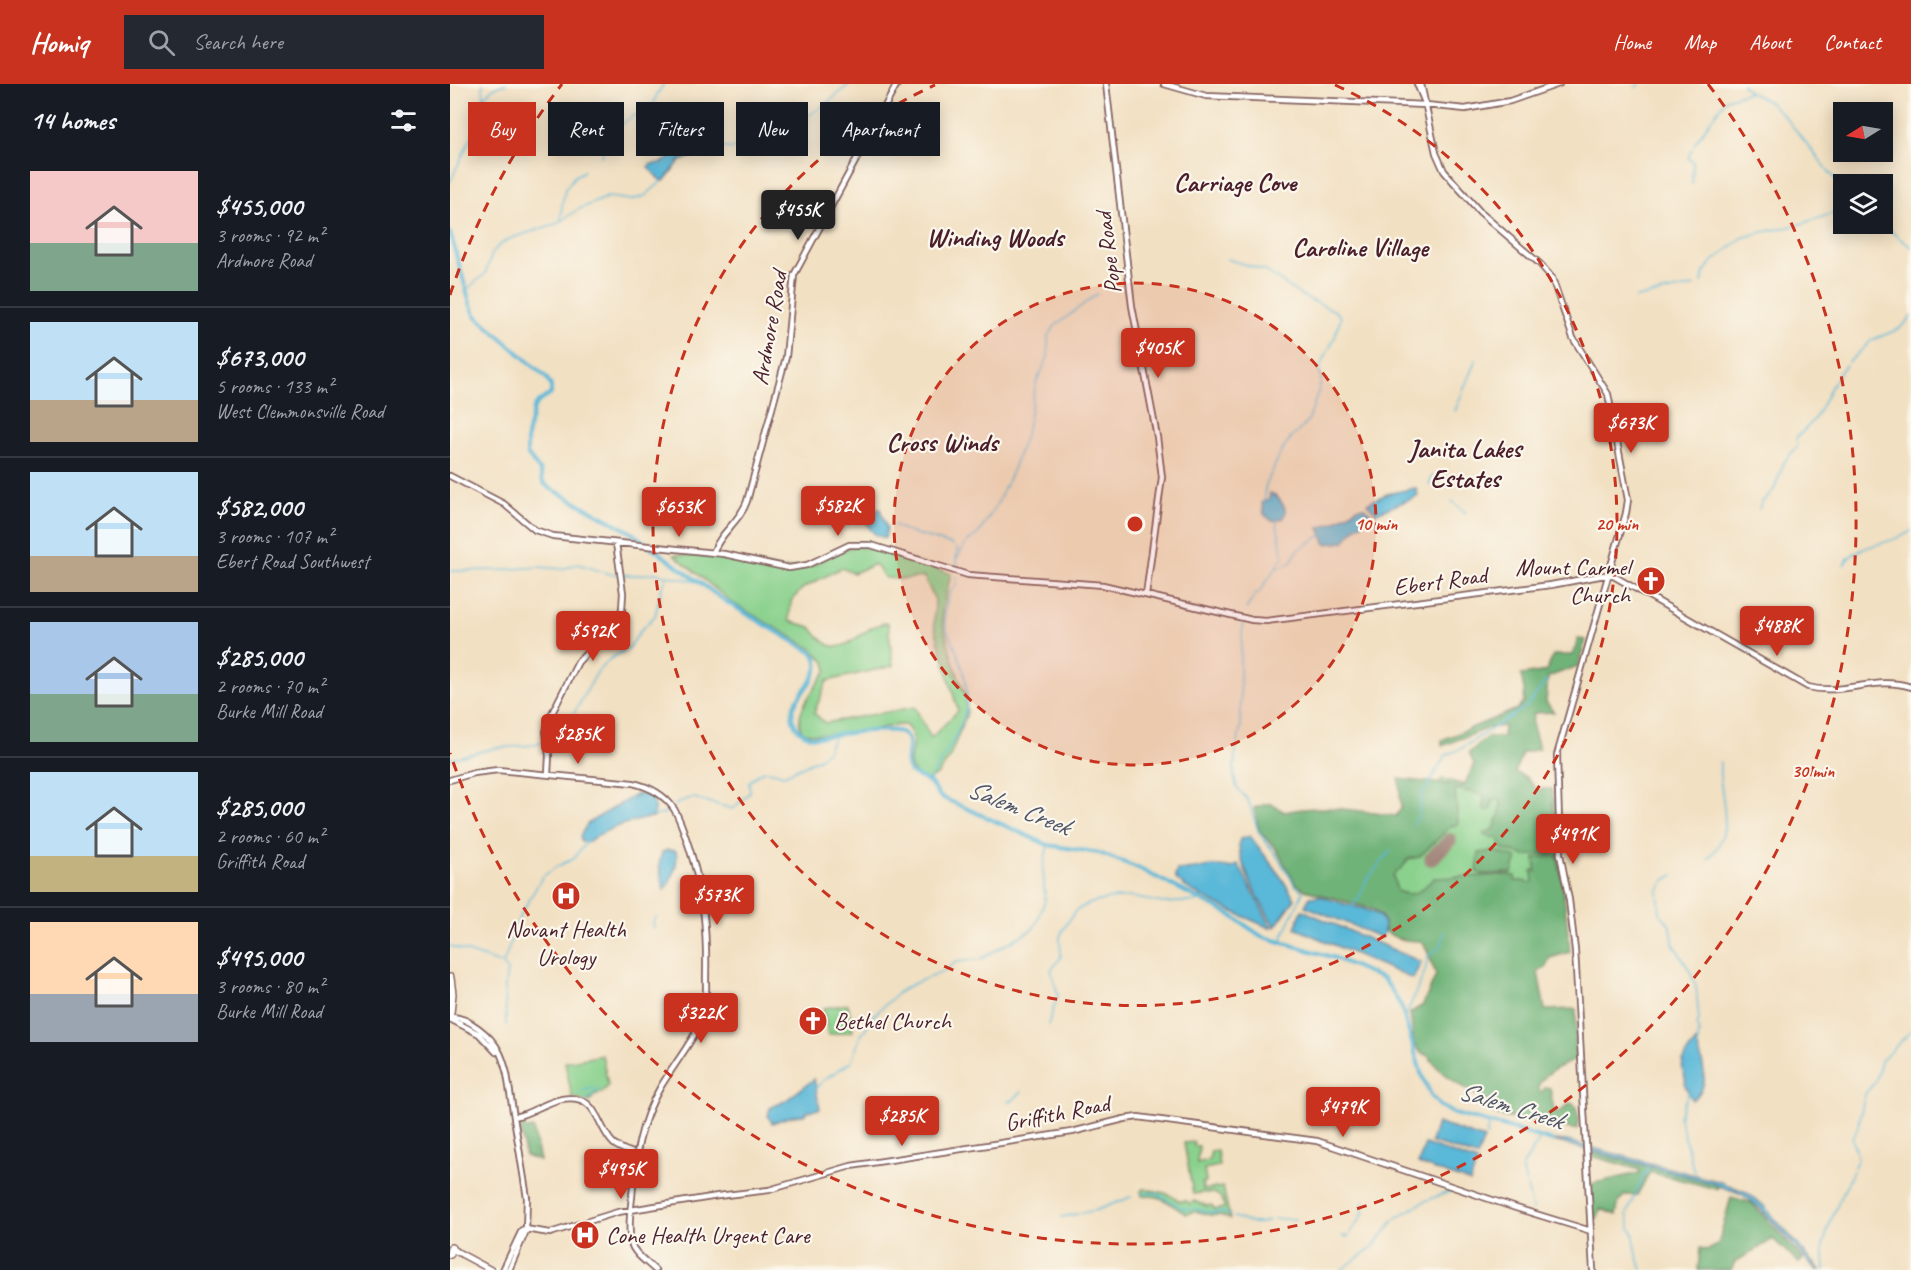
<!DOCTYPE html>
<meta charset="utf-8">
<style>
:root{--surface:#171b24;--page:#242831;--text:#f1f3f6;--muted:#9ea1a6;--line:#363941;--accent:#c8321e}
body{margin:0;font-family:Caveat,sans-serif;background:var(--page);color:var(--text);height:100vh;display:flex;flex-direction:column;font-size:22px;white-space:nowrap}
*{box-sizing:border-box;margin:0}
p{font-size:20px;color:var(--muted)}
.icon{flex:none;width:33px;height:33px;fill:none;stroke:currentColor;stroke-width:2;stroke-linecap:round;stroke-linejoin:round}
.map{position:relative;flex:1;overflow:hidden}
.drawer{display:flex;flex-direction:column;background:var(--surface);width:450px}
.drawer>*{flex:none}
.banner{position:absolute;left:18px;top:18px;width:570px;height:54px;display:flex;gap:12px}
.needle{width:39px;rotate:259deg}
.buttons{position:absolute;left:1383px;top:18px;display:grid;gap:12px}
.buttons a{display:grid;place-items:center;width:60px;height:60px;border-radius:0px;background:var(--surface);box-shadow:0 3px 15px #0003;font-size:30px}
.price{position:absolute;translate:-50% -51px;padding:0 14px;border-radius:6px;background:var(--accent);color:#fff;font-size:20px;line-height:39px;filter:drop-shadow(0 2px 3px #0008)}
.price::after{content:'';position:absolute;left:50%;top:36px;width:18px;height:14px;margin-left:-9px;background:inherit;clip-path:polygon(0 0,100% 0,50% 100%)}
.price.active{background:#222;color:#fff}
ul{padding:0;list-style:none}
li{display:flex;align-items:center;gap:18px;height:150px;padding:0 30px}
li+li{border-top:2px solid var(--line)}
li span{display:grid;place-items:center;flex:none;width:168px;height:120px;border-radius:0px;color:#555}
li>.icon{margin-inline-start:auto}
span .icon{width:72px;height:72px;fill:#fffc;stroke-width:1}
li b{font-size:26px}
h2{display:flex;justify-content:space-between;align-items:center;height:72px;padding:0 30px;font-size:26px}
.tag{padding:0 21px;border-radius:0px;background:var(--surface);box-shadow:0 3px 15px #0003;font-size:21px;line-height:54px}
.tag.active{background:var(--accent);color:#fff}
header{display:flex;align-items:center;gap:36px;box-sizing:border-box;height:84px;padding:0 30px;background:var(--accent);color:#fff}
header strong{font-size:28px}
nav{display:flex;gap:33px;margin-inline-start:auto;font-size:21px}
.search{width:420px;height:54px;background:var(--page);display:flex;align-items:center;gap:15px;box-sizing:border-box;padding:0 21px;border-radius:0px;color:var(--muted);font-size:22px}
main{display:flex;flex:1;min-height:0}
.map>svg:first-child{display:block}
.green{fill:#8ad18d;stroke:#6a785c;stroke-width:1.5;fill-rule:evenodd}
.forest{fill:#6fb378;stroke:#5c6952;stroke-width:1.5}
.water{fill:#5ab8d8;stroke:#526c82;stroke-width:1.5}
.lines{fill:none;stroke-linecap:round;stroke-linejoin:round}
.stream{stroke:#5ab8d8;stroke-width:1.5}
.river{stroke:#5ab8d8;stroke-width:4}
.runway{stroke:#9e8076;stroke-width:14}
.secondary-casing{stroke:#856360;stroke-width:8}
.primary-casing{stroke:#856360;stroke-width:8}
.highway-casing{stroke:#856360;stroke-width:10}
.secondary{stroke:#fff;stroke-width:4.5}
.primary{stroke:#fff;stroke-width:5}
.highway{stroke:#fff;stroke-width:7}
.ring{fill:none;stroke:#c8321e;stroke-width:3;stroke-dasharray:10 8}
.labels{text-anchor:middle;stroke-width:4.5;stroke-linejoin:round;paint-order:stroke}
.street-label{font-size:24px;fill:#4a1f2b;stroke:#fbf7ec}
.poi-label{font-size:24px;fill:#4a1f2b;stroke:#fbf7ec;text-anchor:start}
.neighbourhood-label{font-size:26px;font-weight:bold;fill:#4a1f2b;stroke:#fbf7ec}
.water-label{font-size:26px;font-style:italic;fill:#505568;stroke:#fbf7ec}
.centre{fill:#c8321e;stroke:#fbf7ec;stroke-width:3}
.ring-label{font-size:18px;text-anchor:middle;font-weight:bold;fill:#c8321e;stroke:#fbf7ec;stroke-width:4.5;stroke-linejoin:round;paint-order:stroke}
</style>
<header>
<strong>Homiq</strong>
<div class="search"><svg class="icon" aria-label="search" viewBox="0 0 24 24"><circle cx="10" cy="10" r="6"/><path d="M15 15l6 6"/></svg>Search here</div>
<nav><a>Home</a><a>Map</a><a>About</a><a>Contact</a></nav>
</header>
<main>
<section class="drawer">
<h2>14 homes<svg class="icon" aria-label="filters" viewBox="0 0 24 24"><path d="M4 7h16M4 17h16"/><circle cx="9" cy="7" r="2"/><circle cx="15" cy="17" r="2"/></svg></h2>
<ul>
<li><span style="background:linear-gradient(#f6c9c9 60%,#7fa58c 0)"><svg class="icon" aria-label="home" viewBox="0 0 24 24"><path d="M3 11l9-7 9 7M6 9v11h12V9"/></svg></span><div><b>$455,000</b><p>3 rooms · 92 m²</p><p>Ardmore Road</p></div></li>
<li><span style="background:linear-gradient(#bfe0f5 65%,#b9a48a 0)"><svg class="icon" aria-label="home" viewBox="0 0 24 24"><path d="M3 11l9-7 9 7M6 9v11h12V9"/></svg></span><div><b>$673,000</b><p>5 rooms · 133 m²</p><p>West Clemmonsville Road</p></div></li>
<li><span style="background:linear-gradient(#bfe0f5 70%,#b9a48a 0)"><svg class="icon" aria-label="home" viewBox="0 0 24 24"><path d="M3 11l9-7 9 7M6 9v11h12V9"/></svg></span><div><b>$582,000</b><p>3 rooms · 107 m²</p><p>Ebert Road Southwest</p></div></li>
<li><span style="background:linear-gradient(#a9c7e8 60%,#7fa58c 0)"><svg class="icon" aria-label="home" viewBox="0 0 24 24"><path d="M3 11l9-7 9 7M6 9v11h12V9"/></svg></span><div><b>$285,000</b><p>2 rooms · 70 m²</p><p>Burke Mill Road</p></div></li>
<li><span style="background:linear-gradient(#bfe0f5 70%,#c2b280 0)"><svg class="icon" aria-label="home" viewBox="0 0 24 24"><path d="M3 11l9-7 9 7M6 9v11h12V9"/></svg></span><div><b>$285,000</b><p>2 rooms · 60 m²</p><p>Griffith Road</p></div></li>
<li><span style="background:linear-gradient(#ffd9b3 60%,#9aa5b1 0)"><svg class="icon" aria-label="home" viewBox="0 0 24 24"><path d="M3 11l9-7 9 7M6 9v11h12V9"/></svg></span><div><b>$495,000</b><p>3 rooms · 80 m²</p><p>Burke Mill Road</p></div></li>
</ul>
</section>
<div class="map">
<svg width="1461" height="1186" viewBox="0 0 1461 1186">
<rect width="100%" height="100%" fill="#fbf7ec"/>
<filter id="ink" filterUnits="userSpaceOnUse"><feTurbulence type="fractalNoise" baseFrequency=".0167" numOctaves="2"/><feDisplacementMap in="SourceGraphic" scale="12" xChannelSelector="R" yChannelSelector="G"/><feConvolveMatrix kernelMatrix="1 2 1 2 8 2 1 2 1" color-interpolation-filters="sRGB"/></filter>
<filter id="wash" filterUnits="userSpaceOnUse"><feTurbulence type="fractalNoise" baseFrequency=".008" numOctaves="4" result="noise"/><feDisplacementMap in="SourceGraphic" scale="24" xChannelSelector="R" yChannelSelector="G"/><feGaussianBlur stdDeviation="1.35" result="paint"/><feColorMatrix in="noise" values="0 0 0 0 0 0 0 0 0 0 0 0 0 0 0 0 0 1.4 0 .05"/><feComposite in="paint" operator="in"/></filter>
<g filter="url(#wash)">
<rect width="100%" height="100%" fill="#f2e0c2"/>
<path class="green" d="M408 462 440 469 501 490 492 526 493 540 503 577 516 614 517 629 499 675 487 691 478 696C439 682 478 661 455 641 444 640 434 644 423 646 408 649 365 653 353 648 340 632 367 601 377 586L375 578 361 564 284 520 224 471 264 472 331 485 361 482 393 465ZM425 480 435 494 453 495 474 493 485 516 484 541 508 627 481 654 465 623 375 639 364 629 377 597 443 582 438 539C406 540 393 589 361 543L339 537 341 517 353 504 391 484 404 489Z
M992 695 1059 712 1106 716 1109 769 1113 797 957 822 938 805 948 774Z
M398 920 403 947 378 951 373 924Z
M152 971 158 1001 152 1009 146 1010 139 1018 122 1013 115 978Z
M744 1058V1062H749L747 1079 759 1076 761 1067 767 1066 769 1082 754 1085 756 1098 752 1099 753 1106 773 1103 780 1135 770 1131H760L749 1128H743L737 1130C727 1126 717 1115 707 1113 703 1112 697 1112 692 1112L691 1107 693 1105C705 1107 719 1108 729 1117H737L740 1120 744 1117 757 1122 761 1121 765 1126 774 1124C773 1105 757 1108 743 1110L734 1059Z"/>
<path class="forest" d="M1128 555 1136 556 1128 582 1098 593 1096 618 1104 628 1084 629 1082 639 1089 665 1072 669 1065 688 1076 693 1086 705H1102L1106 768 1076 772 1051 765 1052 763 1048 754 1035 752 1034 750 1044 745 1050 730 1051 718 1049 715 1043 716 1040 726 1036 727 1033 724 1034 711 1005 705 1008 740 1001 742 969 773 958 775 952 784 943 791 947 807C964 815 972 806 984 794L1054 791 1065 792V797H1073L1080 799 1083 798 1082 787H1086L1085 774 1107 771 1113 802 1120 868 1100 874 1095 884 1088 888 1095 926 1126 925 1125 976C1110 983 1095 987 1088 1003L1090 1008 1093 1007 1095 1003 1100 1004 1104 1027 1110 1028 1120 1019 1125 1021 1129 1035 1128 1045C1118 1046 1109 1041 1099 1039 1081 1035 1062 1037 1045 1030L1040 1019 1005 998 989 985 977 971 972 970 964 960 960 929 973 921 986 891C981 880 979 865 971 857 957 857 946 856 935 847 935 836 932 831 922 825L855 806 845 799 826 765 809 747 804 724C827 717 815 718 835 728 871 719 910 727 946 732L951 724 949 695 1014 702 1024 680 1019 669 1037 653H1053L1054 642 1038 644 992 662V656L1067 625 1074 618V605L1071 591 1097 587 1103 571H1123Z
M1044 767 1067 774 1062 789 1033 790 1027 788 1029 769Z
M73 1042 77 1045 83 1044 90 1077 75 1072 70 1043Z
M1138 1067 1271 1101 1266 1105 1200 1088 1187 1111H1175L1169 1117 1166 1131 1151 1125 1147 1134 1142 1135 1140 1100 1189 1089 1190 1086 1142 1072 1139 1074Z
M1281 1113 1302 1119 1353 1175 1349 1179 1323 1155 1285 1178 1281 1186H1248L1250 1164 1258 1166 1268 1161Z"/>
<path class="water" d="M242 68 243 72 230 77 214 97 209 95 198 83 201 80 211 79 229 69Z
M966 404 968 412 926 429 917 419 937 410Z
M820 409C829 412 833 419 836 428L832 435 822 437 814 430 812 418 819 415Z
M914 423 920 429 918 435 905 444 894 458 876 460 869 444 885 438 907 424Z
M430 425 437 444 435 454C422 451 414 442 417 428Z
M187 710 199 711 204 714V733C177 738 160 743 137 758L131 757 130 752 138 739Z
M800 752 831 793 845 815 825 843C814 825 784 774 790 755Z
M218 766 226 767C229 779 222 797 214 806L209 781 212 768Z
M788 780 821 842 820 844C803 837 731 806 725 793L727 786C749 787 759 778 782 784Z
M869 812C878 814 884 817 892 819 909 825 943 825 932 854L855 822 860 813Z
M852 826 971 878 963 895 845 844Z
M1246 958C1252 977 1263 1001 1242 1016L1235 1001C1237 994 1234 993 1233 986 1230 976 1239 965 1246 958Z
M364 995 370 1025 358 1027 354 1031 342 1032 322 1039 318 1032 320 1024 335 1017Z
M987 1039 1034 1055 1027 1073 981 1058Z
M1100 1056 1117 1057 1271 1098 1296 1108 1313 1121 1370 1186H1367L1359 1178 1311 1125 1292 1110 1255 1097Z
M975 1060 1027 1078 1020 1098 968 1080Z"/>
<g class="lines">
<path class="stream" d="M1292 0 1299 8 1319 18 1335 33 1394 106
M1186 3 1190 0
M35 12 43 4 56 0
M1244 60 1276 15 1299 8
M1242 65 1238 74 1243 78 1242 100
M242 70C261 60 286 67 307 63 322 61 331 51 343 42 365 27 380 19 399 0
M151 72C155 59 168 42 180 34 187 29 195 30 202 25L207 10 214 0
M125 92 134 87
M0 98 31 32 34 16 33 0
M112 121 115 105 124 93
M1432 133 1436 137
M111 136 112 123
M1417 140 1423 143
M1437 140 1443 149 1461 163
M1426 145 1439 144
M777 175 816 187 852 212 885 227 891 233 885 253 870 283 871 299 859 335 853 343 841 354 831 368 816 401 814 410 815 417
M1252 199 1254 188 1261 179 1292 154 1308 149 1344 142 1394 126
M17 205 35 190 42 170 48 162 59 155 108 139 127 126 158 113 182 116 188 114 195 112 212 97
M1186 214 1244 202
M1399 278 1422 256 1449 245 1461 233
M1005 327 1026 275
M1346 356V354C1353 347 1359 342 1365 334 1376 316 1381 297 1396 281
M979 402 983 391
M1002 417 1016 429
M1309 425 1312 418 1324 406 1334 378 1346 364 1347 360
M444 441 458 448 503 461
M507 464 506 477 509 484
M507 474 516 459 529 449 548 418 563 385 576 349 586 299 598 273V252L605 242 647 210
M1394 481C1404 459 1441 462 1461 447
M827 484 840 479 849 465 872 451
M0 487 51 486 89 483 112 485 128 480 160 490 188 491 205 489 253 499
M796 525 805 511 810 507 833 473 826 435
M793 538 790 583 791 642 785 672 784 692 787 704 798 716 809 749 825 769 845 801 853 808 831 857
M99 655 109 649 119 638 148 587 160 575 180 563 190 547 205 532 212 503 218 492
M0 675 45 664 85 661 95 657
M479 698C494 667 523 638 516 601 515 592 512 582 509 574 502 551 489 543 497 517 499 510 500 506 506 502L507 492
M225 721 237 715 244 714 283 725 300 708 299 698C314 683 316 686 334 691L370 674 377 667 385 650
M204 732 214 730 221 724
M964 740 968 733 971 713 995 672 1012 664 1077 622 1097 596
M1258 775C1289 744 1267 712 1270 677
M1224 791 1215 796 1208 807 1210 829 1219 840 1222 848 1223 859 1240 887 1246 902 1249 936 1247 942 1249 948 1247 964
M902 823 910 812 916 797 941 766
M204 845 203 837 207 833
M0 862 53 880
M53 880 70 832 92 793 108 782 123 775 137 757
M53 880 57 887 55 902 56 941
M954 936 975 887 978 872 990 863 993 857 994 848
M598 941 608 911 601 886 611 873 610 853 612 847 625 827 638 820 657 815 681 813 713 819 754 817
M365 1005 375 995 401 978 410 953 424 931 449 908 463 900 496 886 506 878 531 875 583 845 588 836 595 816 593 784 598 761
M1239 1007 1229 1032 1244 1088
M129 1009 144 1003
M136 1017 147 1006H150
M558 1017H562L572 1007
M1036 1052 1039 1039
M1404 1083 1408 1074 1402 1054 1408 1043 1415 1010 1426 997 1431 977 1461 947
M692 1110 706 1109 734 1125H746L764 1129 772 1128 779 1131
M1083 1126 1072 1083 1091 1053
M612 1133 647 1126 681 1113
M784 1133C795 1137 808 1143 819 1136
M824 1135H845
M892 1152 897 1153 899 1151 913 1130V1118
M891 1186 923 1163 946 1134 975 1117 1004 1106
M1192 1186 1187 1171 1183 1148 1180 1144 1177 1130 1194 1090 1197 1089V1082
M1375 1186 1373 1161 1382 1133 1403 1087"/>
<path class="river" d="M0 149 20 219 25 231 96 293 101 302V310L88 318 84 324 77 352V370L90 387 93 398 98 403 179 447 275 517 363 569C383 595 326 615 347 644 351 649 356 652 363 653 372 653 382 651 391 650 406 648 437 645 451 648 467 658 451 673 459 686 464 694 473 693 479 698 484 702 486 709 491 713L598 761 649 769 686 783 779 830 811 852 885 874 933 895 940 904 951 922 972 992 982 1013 990 1022 1004 1030 1056 1043 1102 1057"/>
<path class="runway" d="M981 775 1000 756"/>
</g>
</g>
<g filter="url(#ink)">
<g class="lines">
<g class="secondary-casing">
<path id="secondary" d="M656 0 682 222 707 353 712 393 696 511
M714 0 756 12 976 21 1015 25 1060 17 1109 0
M967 0 975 19
M971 0 986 69 994 87 1030 128 1090 180 1102 194 1123 254 1158 310 1178 416 1176 429 1107 671 1110 770 1119 816 1125 866 1143 1186
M0 392 54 420 85 446 103 452 274 470 339 484 357 481 399 461H421L518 491 653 501 802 536 816 537 1101 501 1160 490 1358 603C1393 612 1427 591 1461 603
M263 469C270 448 290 438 297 417L336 273 344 191 447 0
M98 690 99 672 96 648 99 635 128 578 164 541 172 525 173 509 166 459
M0 696 24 689 48 686 183 699C200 703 214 710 224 725 231 737 235 751 239 763 254 809 257 846 256 894 256 907 257 922 253 934 244 956 222 983 210 1004 189 1040 185 1074 182 1113 180 1128 178 1145 181 1159 184 1170 197 1178 205 1186
M0 933C18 932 41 952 49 967 53 974 55 983 57 990L77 1114 76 1147 59 1186
M0 935 29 950 46 968
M64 1033C81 1030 95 1018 112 1015 149 1009 146 1043 164 1060 170 1065 178 1067 185 1070
M75 1145 100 1149 168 1128 268 1112 319 1106 401 1082 622 1048 674 1035 688 1033 867 1057 1066 1124 1141 1147
M53 1186 72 1146 75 1145"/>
</g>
<g class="primary-casing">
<path id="primary" d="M0 1164 41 1186"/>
</g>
<g class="highway-casing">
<path id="highway" d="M0 894 2 910 0 929
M0 1170 1 1164"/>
</g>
<use href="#secondary" class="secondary"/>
<use href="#primary" class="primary"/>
<use href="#highway" class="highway"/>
</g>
</g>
<circle cx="685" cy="440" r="241" fill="#c8321e" fill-opacity=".12"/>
<g class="ring">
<circle cx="685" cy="440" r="241"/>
<path d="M885 1A482 482 0 1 1 485 1"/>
<path d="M0 211A722 722 0 0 1 112 0M1258 0A722 722 0 1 1 0 669"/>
</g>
<defs>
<g id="church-disc" transform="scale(1.5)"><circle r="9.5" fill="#c8321e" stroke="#fbf7ec"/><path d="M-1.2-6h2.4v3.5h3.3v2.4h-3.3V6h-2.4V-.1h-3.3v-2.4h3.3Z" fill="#fff"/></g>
<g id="hospital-disc" transform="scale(1.5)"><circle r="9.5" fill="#c8321e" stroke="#fbf7ec"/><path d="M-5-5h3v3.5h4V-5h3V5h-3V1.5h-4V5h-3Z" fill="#fff"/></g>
</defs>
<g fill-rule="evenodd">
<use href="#church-disc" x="1201" y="497"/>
<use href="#hospital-disc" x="116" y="812"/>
<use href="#church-disc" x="363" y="937"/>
<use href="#hospital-disc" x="135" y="1151"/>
</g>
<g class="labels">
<g class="street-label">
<text transform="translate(658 169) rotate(-97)" y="8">Pope Road</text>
<text transform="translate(319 244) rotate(-80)" y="8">Ardmore Road</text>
<text transform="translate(990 497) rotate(-8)" y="8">Ebert Road</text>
<text transform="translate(607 1029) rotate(-11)" y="8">Griffith Road</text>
</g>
<g class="poi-label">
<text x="1180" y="491" text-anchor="end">Mount Carmel<tspan x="1180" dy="28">Church</tspan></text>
<text x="116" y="853" text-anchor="middle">Novant Health<tspan x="116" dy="28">Urology</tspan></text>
<text x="384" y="945">Bethel Church</text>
<text x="156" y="1159">Cone Health Urgent Care</text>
</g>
<g class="neighbourhood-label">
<text x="785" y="107">Carriage Cove</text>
<text x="545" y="162">Winding Woods</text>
<text x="910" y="172">Caroline Village</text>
<text x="492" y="367">Cross Winds</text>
<text x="1015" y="373">Janita Lakes<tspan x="1015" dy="30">Estates</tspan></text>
</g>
<g class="water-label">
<text transform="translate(569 723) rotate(22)" y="9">Salem Creek</text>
<text transform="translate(1061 1021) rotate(17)" y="9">Salem Creek</text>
</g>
</g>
<circle cx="685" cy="440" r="9" class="centre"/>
<g class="ring-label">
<text x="926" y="446">10 min</text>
<text x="1167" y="446">20 min</text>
<text x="1363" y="693">30 min</text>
</g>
</svg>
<div class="buttons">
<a><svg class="needle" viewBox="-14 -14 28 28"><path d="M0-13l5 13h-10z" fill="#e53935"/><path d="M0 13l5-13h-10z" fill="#9ea1a6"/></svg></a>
<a><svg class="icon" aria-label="layers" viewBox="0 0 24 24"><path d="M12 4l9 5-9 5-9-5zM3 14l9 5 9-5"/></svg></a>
</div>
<b class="price active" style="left:348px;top:157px">$455K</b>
<b class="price" style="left:708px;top:295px">$405K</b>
<b class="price" style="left:1181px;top:370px">$673K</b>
<b class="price" style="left:388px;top:453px">$582K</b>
<b class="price" style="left:229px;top:454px">$653K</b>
<b class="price" style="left:1327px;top:573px">$488K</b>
<b class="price" style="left:143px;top:578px">$592K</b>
<b class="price" style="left:128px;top:681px">$285K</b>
<b class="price" style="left:1123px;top:781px">$491K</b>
<b class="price" style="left:267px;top:842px">$573K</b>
<b class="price" style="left:251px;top:960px">$322K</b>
<b class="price" style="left:893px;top:1054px">$479K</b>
<b class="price" style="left:452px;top:1063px">$285K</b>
<b class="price" style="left:171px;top:1116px">$495K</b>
<div class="banner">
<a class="tag active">Buy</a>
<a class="tag">Rent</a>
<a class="tag">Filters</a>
<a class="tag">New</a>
<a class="tag">Apartment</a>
</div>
</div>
</main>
